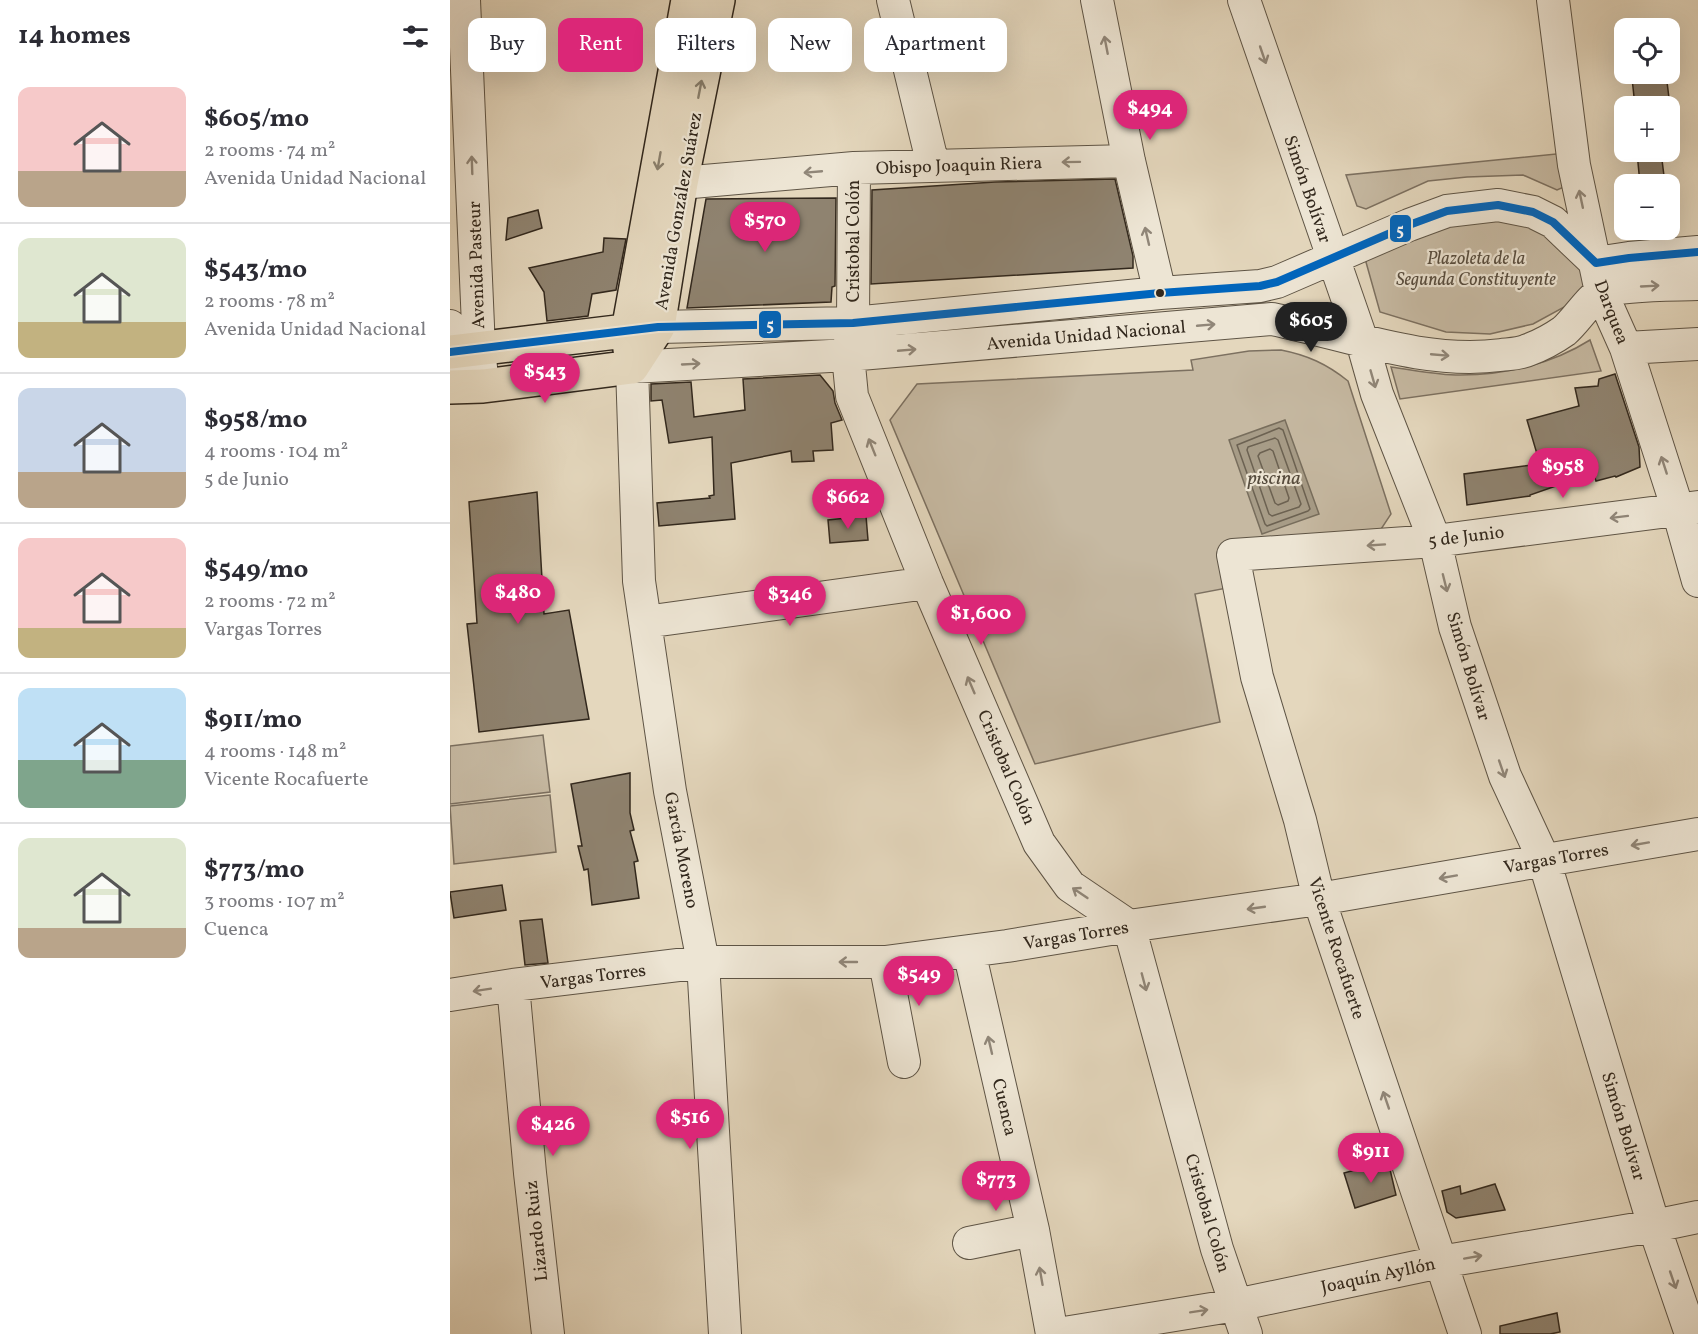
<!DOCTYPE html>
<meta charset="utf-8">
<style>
:root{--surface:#fff;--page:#f7f7f7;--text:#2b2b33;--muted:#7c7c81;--line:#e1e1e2;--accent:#db2777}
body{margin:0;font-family:Vollkorn,serif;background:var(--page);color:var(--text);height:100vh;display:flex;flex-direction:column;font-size:22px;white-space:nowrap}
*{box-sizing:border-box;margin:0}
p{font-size:20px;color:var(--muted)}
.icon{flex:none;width:33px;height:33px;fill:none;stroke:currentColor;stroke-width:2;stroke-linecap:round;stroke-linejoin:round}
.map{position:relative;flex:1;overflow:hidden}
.drawer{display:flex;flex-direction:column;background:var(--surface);width:450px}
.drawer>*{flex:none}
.guide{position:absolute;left:18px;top:18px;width:570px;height:54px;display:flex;gap:12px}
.tools{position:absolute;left:1164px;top:18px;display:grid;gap:12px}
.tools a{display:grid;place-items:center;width:66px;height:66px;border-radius:12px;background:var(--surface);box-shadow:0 6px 24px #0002;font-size:30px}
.price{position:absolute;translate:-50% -51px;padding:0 14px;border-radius:21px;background:var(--accent);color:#fff;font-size:20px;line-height:39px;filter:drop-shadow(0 2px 3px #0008)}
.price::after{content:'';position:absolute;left:50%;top:36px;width:18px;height:14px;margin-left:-9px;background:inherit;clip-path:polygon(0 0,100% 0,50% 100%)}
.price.on{background:#222;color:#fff}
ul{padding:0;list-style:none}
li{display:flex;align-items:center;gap:18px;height:150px;padding:0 18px}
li+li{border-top:2px solid var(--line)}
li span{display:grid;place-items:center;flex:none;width:168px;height:120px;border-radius:12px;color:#555}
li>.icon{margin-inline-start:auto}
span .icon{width:72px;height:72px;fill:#fffc;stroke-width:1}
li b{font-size:26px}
h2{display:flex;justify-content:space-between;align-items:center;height:72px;padding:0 18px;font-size:26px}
.tag{padding:0 21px;border-radius:12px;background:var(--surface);box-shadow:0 6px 24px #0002;font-size:21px;line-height:54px}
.tag.on{background:var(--accent);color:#fff}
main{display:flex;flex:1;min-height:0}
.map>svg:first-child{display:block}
.green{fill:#c6b9a2;stroke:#7c7060;stroke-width:1.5}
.water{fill:#a79c87;stroke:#786e5d;stroke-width:1.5}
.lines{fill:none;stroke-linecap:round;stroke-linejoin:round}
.shore{stroke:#6c6252;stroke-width:1.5}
.building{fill:#8f8370;stroke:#32281d;stroke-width:1.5}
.minor-casing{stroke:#5e5445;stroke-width:34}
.major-casing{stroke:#32281d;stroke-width:36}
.minor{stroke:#ede5d4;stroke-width:32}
.major{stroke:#e4d7bd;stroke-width:33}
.bus-1-casing{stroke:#ede5d4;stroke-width:12}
.bus-1{stroke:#0065bd;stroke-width:8}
.oneway{stroke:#908678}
.oneway2{stroke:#8b806d}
.bus-dot{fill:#32281d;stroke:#ede5d4;stroke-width:2}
.labels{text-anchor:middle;stroke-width:4.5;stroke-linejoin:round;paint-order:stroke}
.street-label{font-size:18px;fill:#32281d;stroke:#ede5d4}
.park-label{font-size:18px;font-style:italic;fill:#574c3e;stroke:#ede5d4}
.water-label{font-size:20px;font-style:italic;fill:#554b3d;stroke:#ede5d4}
.line-badge{stroke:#ede5d4;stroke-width:2}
.badge-label{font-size:16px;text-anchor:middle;font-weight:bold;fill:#fff}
</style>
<main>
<section class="drawer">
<h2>14 homes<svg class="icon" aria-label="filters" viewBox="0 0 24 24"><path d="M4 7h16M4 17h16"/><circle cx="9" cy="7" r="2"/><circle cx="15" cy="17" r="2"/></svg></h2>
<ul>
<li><span style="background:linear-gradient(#f6c9c9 70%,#b9a48a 0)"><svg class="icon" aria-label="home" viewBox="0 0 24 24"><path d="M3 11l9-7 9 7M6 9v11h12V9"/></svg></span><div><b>$605/mo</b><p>2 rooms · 74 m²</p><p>Avenida Unidad Nacional</p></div></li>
<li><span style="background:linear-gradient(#dfe7d0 70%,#c2b280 0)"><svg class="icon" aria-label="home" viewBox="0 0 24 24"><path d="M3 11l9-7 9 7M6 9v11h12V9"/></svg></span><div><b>$543/mo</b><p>2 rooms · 78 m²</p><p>Avenida Unidad Nacional</p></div></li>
<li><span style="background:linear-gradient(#c9d6e8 70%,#b9a48a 0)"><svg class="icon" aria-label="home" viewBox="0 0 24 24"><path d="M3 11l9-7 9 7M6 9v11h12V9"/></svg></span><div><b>$958/mo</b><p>4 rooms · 104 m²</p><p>5 de Junio</p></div></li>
<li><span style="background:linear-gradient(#f6c9c9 75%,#c2b280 0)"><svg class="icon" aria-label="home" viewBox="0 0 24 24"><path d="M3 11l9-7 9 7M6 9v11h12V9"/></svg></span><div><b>$549/mo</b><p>2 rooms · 72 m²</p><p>Vargas Torres</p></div></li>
<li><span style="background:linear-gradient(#bfe0f5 60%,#7fa58c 0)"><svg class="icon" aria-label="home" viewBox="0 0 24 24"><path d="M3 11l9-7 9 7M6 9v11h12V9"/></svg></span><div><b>$911/mo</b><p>4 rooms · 148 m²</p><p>Vicente Rocafuerte</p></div></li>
<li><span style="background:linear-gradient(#dfe7d0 75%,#b9a48a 0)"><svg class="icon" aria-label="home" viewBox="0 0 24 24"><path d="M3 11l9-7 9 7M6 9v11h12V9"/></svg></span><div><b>$773/mo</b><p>3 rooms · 107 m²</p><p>Cuenca</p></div></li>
</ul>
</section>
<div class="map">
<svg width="1248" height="1334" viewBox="0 0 1248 1334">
<rect width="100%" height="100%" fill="#e4d7bd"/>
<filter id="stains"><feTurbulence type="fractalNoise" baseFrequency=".00333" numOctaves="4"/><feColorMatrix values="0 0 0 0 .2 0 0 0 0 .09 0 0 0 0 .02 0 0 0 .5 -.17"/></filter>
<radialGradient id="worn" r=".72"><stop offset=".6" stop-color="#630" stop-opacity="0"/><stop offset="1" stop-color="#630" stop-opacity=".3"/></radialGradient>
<path class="green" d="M1116 153 1121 184 1107 190 1073 175 1017 177 978 181 916 209 907 206 896 175Z
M1003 205 1131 238 1138 285 1118 305 1083 324 1040 334 996 332 930 312 914 255Z
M1140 340 1151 371 950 399 941 367C964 370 987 375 1010 375 1055 375 1102 364 1140 340Z
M831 350C857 355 877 364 898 381L941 514 918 549 789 568 793 585 745 594 770 722 585 764 440 420 467 384 743 370 741 360 799 351Z
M93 735 100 792 0 804V746Z
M100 795 106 852 4 864 0 806Z"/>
<path class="water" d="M835 420 869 514 812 534 779 440Z"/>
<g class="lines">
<path class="shore" d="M829 428 833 430 860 509 858 511 817 526 815 524 787 445Z
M825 438 828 440 851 504 849 507 822 516 819 514 797 450 798 447Z
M820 449 823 451 839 498 838 501 828 505 825 503 808 456 810 453Z"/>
</g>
<path class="building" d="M1216 74 1220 106H1185L1182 78Z
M1187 152H1211L1215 184H1190Z
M665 179 683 256V268L421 284 422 190 545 182Z
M386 198 385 286 382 287 381 302 237 308 256 199Z
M88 210 92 228 56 240 58 218Z
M154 238 176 239 166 290 142 294 138 316 97 321 94 292 79 268 153 252Z
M1165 374 1189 447 1190 467 1166 477 1165 476 1146 481 1144 474 1120 483V481L1080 495V496L1017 505 1014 474 1090 464 1077 420 1129 406 1125 388 1148 386 1149 379Z
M370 375 383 391 385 403 392 420 381 423 383 450 363 451 364 461 342 462 341 451 281 463 285 519 209 526 207 503 260 498 259 496 264 495 262 437 219 443 212 400 201 401V384L241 382 244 417 295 410 293 379Z
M87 492 94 614 119 610 139 719 29 732 17 624 27 623 19 502Z
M416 516 418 540 380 543 378 520Z
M180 773V813L184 830 180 831 188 861 184 862 189 898 142 905 138 869 134 870 128 846H132L121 784Z
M52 885 56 910 4 918 0 892Z
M92 919 98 963 75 965 70 921Z
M938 1161 946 1195 905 1208 894 1173Z
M1045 1184 1055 1210 1006 1218 997 1212 992 1191 1010 1186 1011 1194Z
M1107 1313 1110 1332 1100 1334H1050V1326Z"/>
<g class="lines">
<g class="minor-casing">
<path id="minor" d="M14 0 29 349 33 386
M443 0 483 165
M647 0 679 161 710 293
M794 0 912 341 927 394 985 541 1005 627 1055 776 1094 860 1204 1226 1241 1334
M1103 0 1124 165 1151 292 1176 348 1228 510 1248 581
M404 168 403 323 398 355 402 396 477 583 589 843 620 886 679 926 767 1249 796 1334
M231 183 404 168 679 161
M0 326 3 379
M208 327 403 323 710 293 810 286 827 282 959 225 997 211 1048 205 1083 212 1103 222 1146 263 1179 258 1248 252
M1176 348 1248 344
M195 622 477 583
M519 951 583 1230 602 1334
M435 962 454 1062
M63 985 80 1173 98 1334
M0 995 63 985 253 962H435L557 946 679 926 869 899 1248 834
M519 1243 583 1230
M275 1334 253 962 220 791 189 581 182 367 398 355 822 319C897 334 973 365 1051 355 1059 354 1070 354 1078 350 1089 346 1104 338 1114 331 1125 322 1141 297 1152 292 1171 284 1225 285 1248 284
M608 1334 786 1305 990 1262 1204 1226 1248 1217
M1015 1334 869 899 850 820 807 677 783 555 985 541 1248 507"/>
</g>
<g class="major-casing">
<path id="major" d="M0 352 200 328
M182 367 208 327 231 183 268 0
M182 367 178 331 238 0
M0 387 33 386 182 367"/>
</g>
<use href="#minor" class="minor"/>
<use href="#major" class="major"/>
<g class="bus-1-casing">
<path id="bus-1" d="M0 352 208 327 403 323 710 293 810 286 827 282 959 225 997 211 1048 205 1083 212 1103 222 1146 263 1179 258 1248 252"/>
</g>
<use href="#bus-1" class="bus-1"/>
</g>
<defs><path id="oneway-shaft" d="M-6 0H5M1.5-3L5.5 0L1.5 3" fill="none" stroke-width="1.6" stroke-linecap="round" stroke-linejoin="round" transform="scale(1.5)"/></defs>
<g class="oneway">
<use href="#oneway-shaft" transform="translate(656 45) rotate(-101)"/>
<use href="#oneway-shaft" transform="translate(813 55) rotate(71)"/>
<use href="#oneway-shaft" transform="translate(621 162) rotate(179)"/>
<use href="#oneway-shaft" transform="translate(22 165) rotate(-92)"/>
<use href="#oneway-shaft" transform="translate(363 172) rotate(175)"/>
<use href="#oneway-shaft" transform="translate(1131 199) rotate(-102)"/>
<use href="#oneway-shaft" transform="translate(697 236) rotate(-103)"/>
<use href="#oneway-shaft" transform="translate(1200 286) rotate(-3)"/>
<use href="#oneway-shaft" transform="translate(756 325) rotate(-5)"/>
<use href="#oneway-shaft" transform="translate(457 350) rotate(-5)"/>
<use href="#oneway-shaft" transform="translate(990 355) rotate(5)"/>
<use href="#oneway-shaft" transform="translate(241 364) rotate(-3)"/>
<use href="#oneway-shaft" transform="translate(923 379) rotate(74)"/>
<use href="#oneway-shaft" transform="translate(422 447) rotate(-112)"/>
<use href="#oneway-shaft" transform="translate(1214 465) rotate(-108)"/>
<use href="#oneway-shaft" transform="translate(1169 517) rotate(173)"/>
<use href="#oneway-shaft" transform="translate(926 545) rotate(176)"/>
<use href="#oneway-shaft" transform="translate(995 583) rotate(76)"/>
<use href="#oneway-shaft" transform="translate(521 685) rotate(-113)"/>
<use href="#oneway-shaft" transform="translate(1052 769) rotate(71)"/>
<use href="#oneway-shaft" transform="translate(1190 844) rotate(170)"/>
<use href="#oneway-shaft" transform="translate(998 877) rotate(170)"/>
<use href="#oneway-shaft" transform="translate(630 893) rotate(-146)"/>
<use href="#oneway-shaft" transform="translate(806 908) rotate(172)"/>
<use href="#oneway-shaft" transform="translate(398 962) rotate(180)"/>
<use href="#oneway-shaft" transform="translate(694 982) rotate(75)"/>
<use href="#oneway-shaft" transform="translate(32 990) rotate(171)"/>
<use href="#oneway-shaft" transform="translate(540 1045) rotate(-103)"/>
<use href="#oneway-shaft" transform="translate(936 1100) rotate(-109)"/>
<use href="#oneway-shaft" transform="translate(1023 1257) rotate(-10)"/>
<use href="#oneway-shaft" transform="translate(591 1276) rotate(-100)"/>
<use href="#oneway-shaft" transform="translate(1223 1280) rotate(71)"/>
<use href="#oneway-shaft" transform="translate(749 1311) rotate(-9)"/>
</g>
<g class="oneway2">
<use href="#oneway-shaft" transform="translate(250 89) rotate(-79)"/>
<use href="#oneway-shaft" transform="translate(209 161) rotate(100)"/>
</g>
<circle class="bus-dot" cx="710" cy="293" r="5"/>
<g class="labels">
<g class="street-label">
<text transform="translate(509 165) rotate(-2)" y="6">Obispo Joaquin Riera</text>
<text transform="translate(858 189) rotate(71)" y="6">Simón Bolívar</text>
<text transform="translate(228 211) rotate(-80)" y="6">Avenida González Suárez</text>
<text transform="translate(403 241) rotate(-90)" y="6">Cristobal Colón</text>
<text transform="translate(26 265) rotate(-92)" y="6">Avenida Pasteur</text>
<text transform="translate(1162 312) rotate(69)" y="6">Darquea</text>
<text transform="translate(636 335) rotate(-5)" y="6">Avenida Unidad Nacional</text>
<text transform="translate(1016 536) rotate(-7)" y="6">5 de Junio</text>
<text transform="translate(1019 666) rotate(73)" y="6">Simón Bolívar</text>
<text transform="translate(557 767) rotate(67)" y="6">Cristobal Colón</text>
<text transform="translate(232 850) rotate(79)" y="6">García Moreno</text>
<text transform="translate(1106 858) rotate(-10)" y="6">Vargas Torres</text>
<text transform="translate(626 935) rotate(-9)" y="6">Vargas Torres</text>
<text transform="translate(887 948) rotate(72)" y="6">Vicente Rocafuerte</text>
<text transform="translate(143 976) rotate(-7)" y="6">Vargas Torres</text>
<text transform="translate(555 1107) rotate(77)" y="6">Cuenca</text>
<text transform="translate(1174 1126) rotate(73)" y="6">Simón Bolívar</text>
<text transform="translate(758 1213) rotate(74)" y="6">Cristobal Colón</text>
<text transform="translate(86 1231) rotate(-96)" y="6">Lizardo Ruiz</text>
<text transform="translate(928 1275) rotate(-12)" y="6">Joaquín Ayllón</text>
</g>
<g class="park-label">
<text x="1026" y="264">Plazoleta de la<tspan x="1026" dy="21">Segunda Constituyente</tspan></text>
</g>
<g class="water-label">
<text x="824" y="484">piscina</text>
</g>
</g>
<g class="line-badge">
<rect x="939" y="214" width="23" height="29" rx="6" fill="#0065bd"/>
<rect x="308" y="310" width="24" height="29" rx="6" fill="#0065bd"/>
</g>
<g class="badge-label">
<text x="950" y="235">5</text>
<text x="320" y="330">5</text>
</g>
<rect width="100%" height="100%" filter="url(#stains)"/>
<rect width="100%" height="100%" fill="url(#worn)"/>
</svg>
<div class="tools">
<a><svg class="icon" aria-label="locate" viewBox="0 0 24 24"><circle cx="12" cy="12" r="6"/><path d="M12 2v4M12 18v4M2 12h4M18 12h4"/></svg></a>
<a>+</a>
<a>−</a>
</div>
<b class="price" style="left:700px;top:141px">$494</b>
<b class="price" style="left:315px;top:253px">$570</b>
<b class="price on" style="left:861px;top:353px">$605</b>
<b class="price" style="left:95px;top:404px">$543</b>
<b class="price" style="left:1113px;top:499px">$958</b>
<b class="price" style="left:398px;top:530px">$662</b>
<b class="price" style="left:68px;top:625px">$480</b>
<b class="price" style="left:340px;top:627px">$346</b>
<b class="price" style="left:531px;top:646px">$1,600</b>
<b class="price" style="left:469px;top:1007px">$549</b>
<b class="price" style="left:240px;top:1150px">$516</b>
<b class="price" style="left:103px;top:1157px">$426</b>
<b class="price" style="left:921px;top:1184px">$911</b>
<b class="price" style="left:546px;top:1212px">$773</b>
<div class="guide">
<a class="tag">Buy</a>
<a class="tag on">Rent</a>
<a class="tag">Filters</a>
<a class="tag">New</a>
<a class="tag">Apartment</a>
</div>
</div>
</main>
